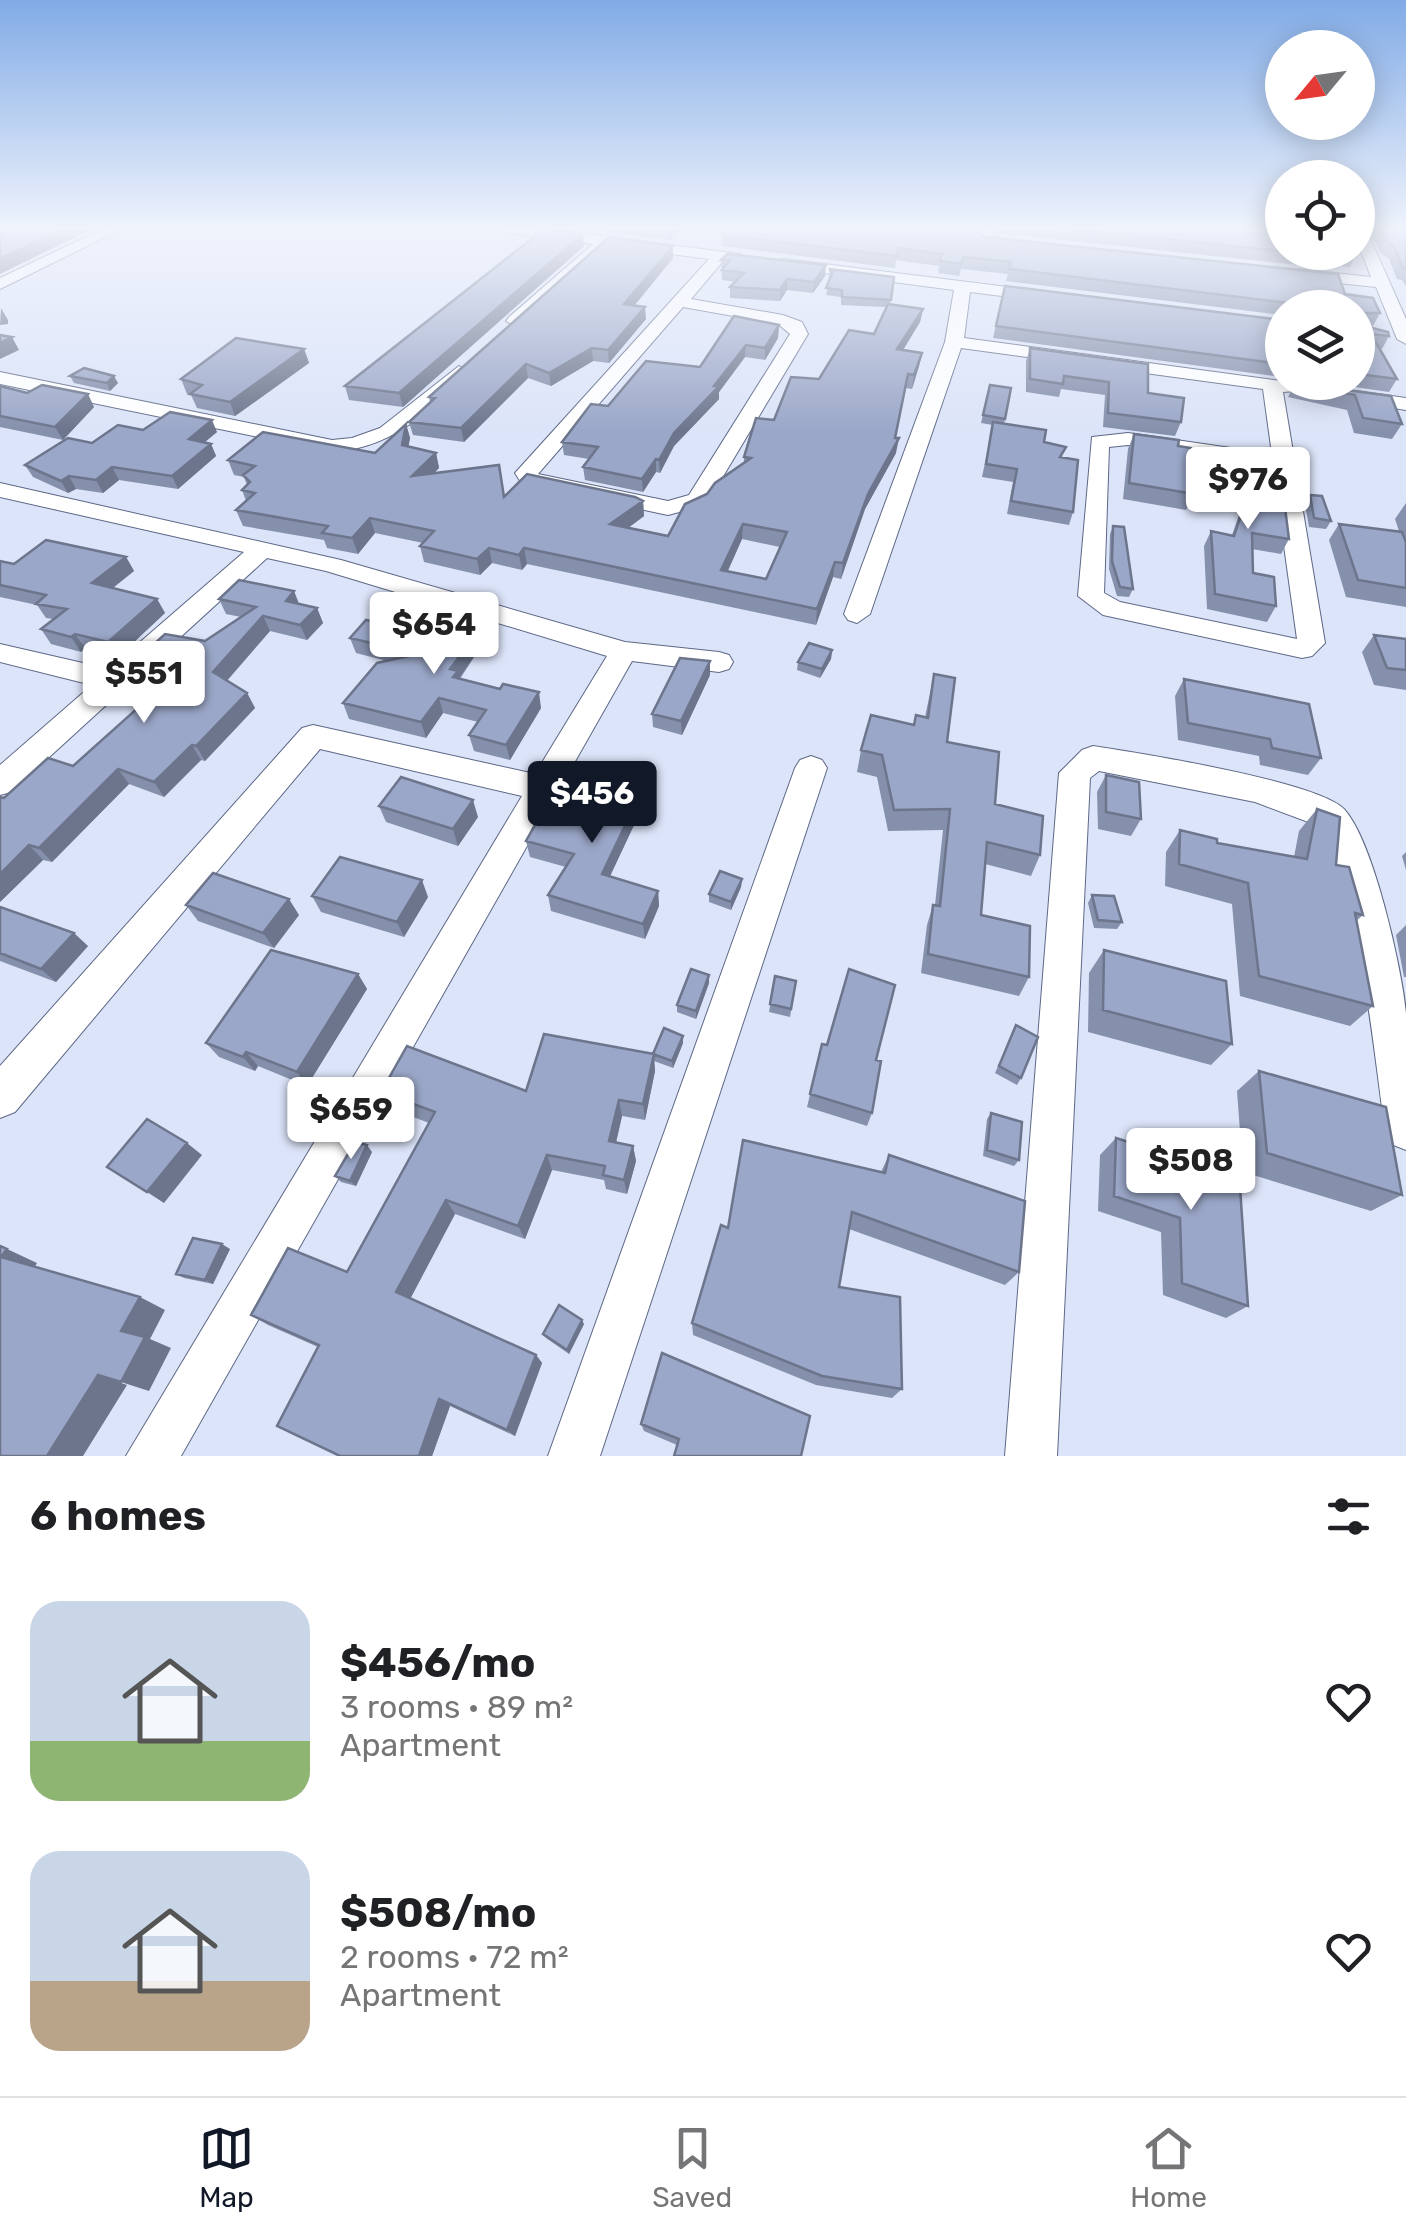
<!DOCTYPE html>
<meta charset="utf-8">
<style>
:root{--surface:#fff;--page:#f6f6f6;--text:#202124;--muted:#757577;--line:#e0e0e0;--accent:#111827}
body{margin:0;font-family:Rubik,sans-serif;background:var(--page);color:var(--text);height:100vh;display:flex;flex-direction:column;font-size:38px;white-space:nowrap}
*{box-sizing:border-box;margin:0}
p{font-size:32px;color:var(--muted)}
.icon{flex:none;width:55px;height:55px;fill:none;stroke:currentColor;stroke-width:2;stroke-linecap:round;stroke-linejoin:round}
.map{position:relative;height:1456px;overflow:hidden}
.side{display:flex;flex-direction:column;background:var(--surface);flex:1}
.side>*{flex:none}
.needle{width:65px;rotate:241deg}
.controls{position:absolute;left:1265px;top:30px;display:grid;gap:20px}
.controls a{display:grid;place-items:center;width:110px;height:110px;border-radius:50%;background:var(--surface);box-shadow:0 5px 25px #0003;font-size:50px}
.price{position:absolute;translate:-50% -85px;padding:0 22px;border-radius:10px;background:#fff;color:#222;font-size:32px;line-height:65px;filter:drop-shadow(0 2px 5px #0008)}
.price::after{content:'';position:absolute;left:50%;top:60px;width:30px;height:22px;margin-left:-15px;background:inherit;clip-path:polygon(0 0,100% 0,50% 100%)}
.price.active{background:var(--accent);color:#fff}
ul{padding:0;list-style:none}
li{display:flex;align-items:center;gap:30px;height:250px;padding:0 30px}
li span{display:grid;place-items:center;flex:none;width:280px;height:200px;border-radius:30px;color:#555}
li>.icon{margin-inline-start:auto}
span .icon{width:120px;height:120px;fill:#fffc;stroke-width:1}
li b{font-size:42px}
h2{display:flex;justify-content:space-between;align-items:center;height:120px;padding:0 30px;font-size:42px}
.menu{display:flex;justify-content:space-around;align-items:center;height:140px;border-top:2px solid var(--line);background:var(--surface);font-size:28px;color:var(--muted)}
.menu a{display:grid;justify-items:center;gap:5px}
.menu .active{color:var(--accent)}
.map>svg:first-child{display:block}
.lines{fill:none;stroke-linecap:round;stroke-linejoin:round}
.minor-casing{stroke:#5d6886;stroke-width:2}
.minor{fill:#fff;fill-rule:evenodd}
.wall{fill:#8590ac;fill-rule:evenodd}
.shaded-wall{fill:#6c758c}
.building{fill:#9ba7c8;stroke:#6c758c;stroke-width:2.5;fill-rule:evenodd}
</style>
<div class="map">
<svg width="1406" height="1456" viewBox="0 0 1406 1456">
<rect width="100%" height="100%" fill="#dce4f9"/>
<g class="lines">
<g class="minor-casing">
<path id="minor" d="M107 227H126L0 289V278Z
M490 227H533L740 254V260H724L691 299 783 315 802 322 808 334 706 505 668 515 522 484 515 473 709 259 609 246 515 326 506 321 509 317 593 244 497 231ZM683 307 778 324 790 334 689 495 668 501 538 474Z
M981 227H995L992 236 1028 244 1020 249 978 243Z
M1358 227H1365L1406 319V344L1397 339 1376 287 1299 279 1291 274 1299 269 1371 277 1358 244Z
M784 259 1041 291 1049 296 1041 301 970 292 964 338 1296 383V391L1283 392 1325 643 1312 656 1302 658 1103 615 1078 596 1092 437 1128 433 1272 454 1263 389 961 348 870 614 857 623 848 620 844 614 945 342 954 290 778 267V261ZM1128 445 1273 467 1297 639 1120 602 1104 593 1109 447Z
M459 366 469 372 466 376C424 415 391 448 332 452L0 384V372L332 440 352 438 380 428Z
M1355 391 1406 398V410L1348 401V393Z
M0 483 341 560 625 642 719 652 729 655 733 662 729 669 719 672 632 661 181 1456H126L522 796 320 749 15 1112 0 1118V1066L302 728 313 725 535 774 607 656 326 571 267 558 11 792 0 795V765L92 685 0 662V644L109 669 244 552 0 497Z
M1093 746C1139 753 1316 781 1344 809 1373 840 1402 968 1406 1013 1406 1057 1406 1105 1406 1150L1391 1144 1385 1129C1373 1048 1360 893 1319 826L1255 802 1099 771 1090 778 1057 1456H1005L1059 773 1082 750Z
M811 756 822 760 827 768 600 1456H548L795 768 800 760Z"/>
</g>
<use href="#minor" class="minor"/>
</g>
<path class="wall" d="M565 227H683L671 240Z
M996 227H1282V252H1354L1355 256 1350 267 1329 265 1327 268 997 233Z
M1367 227H1406V286L1402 280 1397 279 1389 259 1381 253Z
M975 231 985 237 1345 294 1380 313 1373 326 1361 325 1389 336 1382 349 1380 348 1397 379 1389 392 1341 385 1340 382H1358V308H1282V315L1006 281 1008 274 961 269 959 276 938 273 939 266 896 260 895 268 722 246V235Z
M584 246 403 407 349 400 345 386Z
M673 246V258L634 306 646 319 609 363 593 361 551 386 528 378 464 442 413 435 409 422 430 402 429 397Z
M721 260 825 276 813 293 787 290 780 301 730 298V287L735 282 722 280Z
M829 269 894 277 890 305 923 309 920 322 903 350 922 353 919 366 912 389 906 388 895 438 896 453 865 509 841 579 833 577 816 625 527 564 522 570 492 563 480 575 424 562 420 546 423 543 375 533 358 554 327 548 324 540 243 526 236 510 246 501 242 490 247 485 244 477 234 475 228 460 375 453 406 424 410 438 408 447 436 453 439 468 434 473 504 497 643 501 644 516 628 528 668 536 707 494 744 462V457L774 420 819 379 874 334 886 307 841 305V297L826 295 830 277 829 276ZM742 539 780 547 766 579 728 571Z
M1005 286 1282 320V377L993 338Z
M779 325 778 338 765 360 745 357 719 392V399L674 446 660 473 656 472 643 492 585 480 583 467 589 459 564 455 562 442 608 406 700 367Z
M1030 348 1148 393 1181 422 1175 436 1103 427 1105 395 1061 389 1059 397 1026 392V361Z
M304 349 309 363 235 416 197 408 191 395 187 394 181 379Z
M70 376 118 383 110 391 74 383Z
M1295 383 1391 396 1402 424 1392 439 1354 433 1347 410 1288 397Z
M990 385 1011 388 1004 424 1044 442 1063 457 1073 512 1069 525 1007 514 1013 482 982 477 993 425 981 423Z
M0 386 27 393 94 407 63 440 0 427Z
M143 430 217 432 205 442 211 444 216 456 178 489 119 480 103 493 76 489 68 493 33 477 25 465 92 443Z
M1134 434 1178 446 1194 494 1186 510 1123 499 1128 449Z
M1218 452 1265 483 1289 539 1281 554 1252 549 1253 573 1276 606 1267 622 1207 609 1204 546 1211 531 1232 535 1242 506 1222 503 1212 467Z
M1310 495 1331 521 1326 529 1309 527 1305 503Z
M1406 503V607L1346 597 1329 540 1339 524 1399 531 1395 519Z
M1113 526 1133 589 1129 597 1117 596 1109 569 1110 534Z
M126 557 134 571 113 588 157 599 165 613 118 657 85 648 81 652 51 644 41 629 53 619 46 618 37 605 0 597V561L14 564Z
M219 599 299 604 317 608 323 623 307 640 270 631 227 681 247 693 255 708 205 761 201 760 164 797 129 784 52 862 43 860 0 902 4 798 73 766 176 674 153 668 144 653 205 641 241 617 226 614Z
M458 605 462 621 451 637 470 642 474 657 460 679 541 708 510 760 474 751 469 735 478 722 443 713 426 738 349 719 343 703 387 661 356 653 350 638 409 630Z
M1374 635 1406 639V690L1374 685 1362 652Z
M832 650 831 659 820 678 797 670 798 662Z
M934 674 947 742 995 804 1040 855 1031 876 985 864 981 915 1029 977 1019 996 921 973 927 925 933 905H935L943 830 888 831 877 777 857 772 861 750 914 725 925 717Z
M710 675 682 735 653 727 652 714Z
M1184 679 1321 758 1308 775 1260 765 1259 756 1178 740 1175 696Z
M1106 775 1141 819 1131 836 1098 829 1097 792Z
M641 792 642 808 610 876 658 891 659 906 645 939 551 911 548 895 566 867 530 857 526 841Z
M379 806 478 817 458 846 386 822Z
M1317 809 1336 865 1363 915 1356 921 1373 1006 1350 1026 1240 996 1232 904 1165 886 1166 852 1180 830 1217 843 1294 857 1299 831Z
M1406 852V870L1402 856Z
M742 879 741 887 731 910 709 902V894Z
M1092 895 1122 922 1117 929 1094 928 1088 903Z
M312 896 428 897 404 937 321 912Z
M186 905 299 915 274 948 198 921Z
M0 907 88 946 56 982 0 961Z
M1406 925V977H1404L1396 935Z
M1104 950 1232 1044 1211 1065 1088 1032 1089 973Z
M358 974 367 989 307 1086 258 1066 255 1071 219 1057 206 1043Z
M775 976 796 981 790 1017 769 1012Z
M709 983 696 1019 677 1012V1005Z
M1016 1025 1021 1078 1017 1085 995 1073Z
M683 1043 673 1068 654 1061 655 1071 645 1120 622 1116 616 1142 633 1146 636 1161 627 1194 606 1189 604 1180 552 1170 525 1239 455 1214 410 1299 536 1355 542 1363 515 1436 450 1406 432 1456H340L318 1347 268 1325 251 1315 347 1272 429 1123 392 1109 381 1092 526 1091 653 1054Z
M822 1044 876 1060 872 1113 867 1126 807 1107Z
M1259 1071 1402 1195 1371 1211 1243 1172 1237 1091Z
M991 1113 1019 1160 1014 1166 983 1156 987 1119Z
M1116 1138 1160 1152 1164 1148 1248 1306 1226 1318 1163 1295 1161 1232 1098 1211 1100 1155Z
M372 1152 356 1186 341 1182 335 1176Z
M889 1155 1019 1272 1005 1285 849 1229 839 1287 902 1389 892 1398 816 1385 693 1335 692 1323 728 1228 881 1172Z
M230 1249 213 1284 184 1278 176 1274Z
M584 1324 569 1354 546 1338 543 1334Z
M810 1416 677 1445 644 1431 641 1424Z"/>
<path class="shaded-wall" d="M68 227H96L0 274V259Z
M672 227H683L671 240 670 229Z
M583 234 584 246 403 407 399 393Z
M673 246V258L625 317 624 304Z
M826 265 825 276 813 293 814 282Z
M787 279V290L780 301V290Z
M645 307 646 319 609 363 608 350Z
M1 308 8 320V324L0 325Z
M923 309 920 322 895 363 897 349Z
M779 325 778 338 765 360V348Z
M12 337 19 350 0 359V343Z
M746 345 745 357 719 392V399L674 446 660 473 659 460 674 433 714 386Z
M592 348 593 361 551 386 549 373Z
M304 349 309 363 235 416 230 402Z
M922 353 919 366 912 389 914 375Z
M526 364 528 378 464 442 461 428Z
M114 376 118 383 110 391 107 383Z
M88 394 94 407 63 440 55 427Z
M212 420 217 432 194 451 189 439Z
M406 424 410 438 406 460 402 445Z
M899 438 896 453 865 509 841 579 843 563 868 494Z
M211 444 216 456 178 489 172 476Z
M436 453 439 468 416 491 412 476Z
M656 459V472L643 492 642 479Z
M112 467 119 480 103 493 96 480Z
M69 476 76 489 68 493 61 481Z
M643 501 644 516 612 540 610 524Z
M370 518 375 533 358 554 352 538Z
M743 524 742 539 721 585V570Z
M489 548 492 563 480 575 477 559Z
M524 548 527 564 522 570 519 555Z
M126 557 134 571 101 597 92 583Z
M835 562 833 577 816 625 817 609Z
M294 591 300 606 286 601Z
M157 599 165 613 118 657 108 642Z
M458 605 462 621 442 649 438 634Z
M317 608 323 623 307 640 300 625Z
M263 616 270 631 221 687 213 672Z
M75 634 85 648 81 652 71 637Z
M470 642 474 657 459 678 462 687 455 684 450 669Z
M832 650 831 659 820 678 822 669Z
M710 661V675L682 735 681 721Z
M539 692 541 708 510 760 506 745Z
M247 693 255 708 205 761 196 746Z
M439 698 443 713 426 738 421 722Z
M192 745 201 760 164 797 154 782Z
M118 769 129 784 52 862 39 848Z
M641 792 642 808 604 889 602 874Z
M473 800 478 817 458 846 453 829Z
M29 845 43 860 0 902V874Z
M742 879 741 887 731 910V902Z
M422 880 428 897 404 937 397 922Z
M658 891 659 906 645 939 643 924Z
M289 899 299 915 274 948 263 933Z
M74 933 88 946 56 982 41 969Z
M358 974 367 989 307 1086 297 1072Z
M709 975V983L696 1019V1011Z
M683 1036V1043L673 1068 672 1061Z
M246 1052 258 1066 255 1071 243 1057Z
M654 1054 655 1071 645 1120 643 1104Z
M619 1100 622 1116 613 1156 609 1141Z
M187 1143 202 1155 164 1203 147 1192Z
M367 1145 372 1152 356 1186 350 1181Z
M633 1146 636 1161 627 1194 624 1180Z
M547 1155 552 1170 525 1239 518 1226Z
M446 1200 455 1214 408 1303 396 1292Z
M222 1244 230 1249 213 1284 205 1280Z
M7 1249 37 1263 32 1271 1 1257Z
M140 1297 165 1310 150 1339 171 1348 149 1391 121 1382V1331Z
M582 1320 584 1324 569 1354 567 1350Z
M536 1355 542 1363 515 1436 507 1430Z
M98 1375 127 1385 83 1456H47Z
M439 1399 450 1406 432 1456H419Z"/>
<path class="building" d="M0 227H68L0 259Z
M728 227H975L974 230 985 237 1338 274 1345 294 1373 298 1380 313H1362L1361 325 1388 332 1389 336 1371 334 1397 379 1358 374V308H1289L1288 303 1009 269 1011 262 964 257 961 264 940 261 942 254 898 248 897 256 722 235Z
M1052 227H1282V251Z
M1358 227H1361L1362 239H1358Z
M1379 227H1406V268H1403L1395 248 1387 241Z
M544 229 583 234 399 393 345 386Z
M609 237 673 246 624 304 645 307 608 350 592 348 549 373 526 364 461 428 409 422 435 398 429 397Z
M1293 252H1354L1355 256 1332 253 1333 257Z
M727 254 826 265 814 282 787 279 780 290 730 287 744 273 722 270 730 260H721Z
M829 269 894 277 891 300 842 297V290L826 288 833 271Z
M1005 286 1282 320V326H1280L1282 334V364L996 326Z
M888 304 923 309 897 349 922 353 914 375 908 374 895 438H899L868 494 843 563 835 562 817 609 524 548 519 555 489 548 477 559 420 546 434 531 370 518 352 538 322 533 328 526 236 510 255 493 242 490 250 482 243 475 255 466 228 460 263 432 375 453 406 424 402 445 436 453 412 476 499 465 504 497 527 474 635 497 643 501 610 524 668 536 685 504 707 494 715 483 751 458 744 457 756 418 774 420 791 377 819 379 849 330 874 334ZM743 524 787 532 766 579 721 570Z
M734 316 779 325 765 348 746 345 714 386H719L674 433 659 460 656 459 642 479 583 467 598 447 562 442 591 404 608 406 646 361 700 367Z
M0 335 12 337 0 343Z
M236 338 304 349 230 402 190 394 202 385 181 379Z
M1030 348 1148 364V393L1184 398 1181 422 1108 413 1109 382 1064 376 1063 384 1030 379Z
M84 368 114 376 107 383 70 376Z
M1295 383 1391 396 1402 424 1363 418 1355 395Z
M42 385 88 394 55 427 0 416V386L27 393Z
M990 385 1011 388 1005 419 983 415Z
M170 412 212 420 189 439 211 444 172 476 112 467 96 480 69 476 61 481 25 465 68 438 92 443 118 425 143 430Z
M993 422 1046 430 1044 442 1066 447 1060 457 1078 460 1073 512 1011 501 1017 469 986 464Z
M1134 434 1179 440 1178 446 1191 448 1194 494 1129 483Z
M1218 452 1258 457 1265 483 1282 484 1289 539 1252 533 1253 573 1274 577 1276 606 1215 594 1211 531 1234 536 1249 491 1229 488Z
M1310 495 1322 496 1331 521 1314 518Z
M1339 524 1402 532 1406 542V588L1358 580Z
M1113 526 1124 527 1133 589 1120 587 1112 561Z
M46 540 126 557 92 583 157 599 108 642 75 634 71 637 41 629 67 609 36 604 46 595 0 585V561L14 564Z
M239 580 294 591 286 601 317 608 300 625 263 616 213 672 247 693 196 746 192 745 154 782 118 769 39 848 29 845 0 874V797L4 798 48 758 73 766 187 664 144 653 165 634 205 641 256 607 219 599Z
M430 600 458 605 438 634 470 642 450 669 458 671 453 677 500 689 503 684 539 692 506 745 469 735 486 710 439 698 421 722 343 703 377 663 418 654 350 638 366 620 409 630Z
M1374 635 1406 639V670L1387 668Z
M809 643 832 650 822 669 798 662Z
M680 658 710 661 681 721 652 714Z
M934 674 955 678 947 742 999 752 995 804 1043 816 1040 855 987 842 981 915 1030 926 1029 977 928 954 933 905 940 906 950 809 894 810 882 755 861 750 871 715 914 725 916 715 928 718Z
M1184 679 1309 704 1321 758 1272 748 1270 739 1188 723Z
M577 774 641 792 602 874 658 891 643 924 548 895 574 854 526 841 549 800Z
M1106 775 1139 782 1141 819 1106 812Z
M401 777 473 800 453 829 379 806Z
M1317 809 1340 817 1336 865 1349 867 1363 915 1355 913 1373 1006 1259 976 1248 883 1179 864 1180 830 1217 839V843L1307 859Z
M340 857 422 880 397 922 312 896Z
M720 871 742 879 731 902 709 894Z
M213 873 289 899 263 933 186 905Z
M1092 895 1114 896 1122 922 1098 920Z
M0 907 74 933 41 969 0 953Z
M271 950 358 974 297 1072 246 1052 243 1057 206 1043Z
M1104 950 1226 981 1232 1044 1103 1010Z
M691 969 709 975 696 1011 677 1005Z
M849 969 895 985 876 1060 881 1061 872 1113 810 1094 822 1044 827 1045Z
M775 976 796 981 791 1009 770 1004Z
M1016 1025 1038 1037 1021 1078 999 1066Z
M664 1028 683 1036 672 1061 653 1054Z
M544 1034 654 1054 643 1104 619 1100 609 1141 633 1146 624 1180 603 1175 605 1166 547 1155 518 1226 446 1200 396 1292 536 1355 507 1430 439 1399 419 1456H340L277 1426 319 1345 251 1315 288 1248 347 1272 435 1112 381 1092 407 1046 526 1091Z
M1259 1071 1386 1107 1402 1195 1267 1153Z
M991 1113 1022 1122 1019 1160 987 1150Z
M147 1119 187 1143 147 1192 107 1167Z
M1116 1138 1162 1153 1164 1148 1239 1172 1248 1306 1182 1283 1180 1218 1114 1196Z
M743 1140 885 1173 889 1155 1025 1201 1019 1272 852 1212 839 1287 900 1297 902 1389 822 1376 692 1323 721 1225 728 1228Z
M355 1142 367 1145 350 1181 335 1176Z
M193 1238 222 1244 205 1280 176 1274Z
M0 1246 7 1249 1 1257 140 1297 121 1331 145 1337 121 1382 98 1375 47 1456H0Z
M559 1305 582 1320 567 1350 543 1334Z
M662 1353 810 1416 801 1456H674L679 1439 641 1424Z"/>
<linearGradient id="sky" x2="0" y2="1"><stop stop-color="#81abe6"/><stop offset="0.53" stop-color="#eff3fc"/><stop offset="1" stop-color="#eff3fc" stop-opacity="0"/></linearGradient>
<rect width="1406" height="431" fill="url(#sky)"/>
</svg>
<div class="controls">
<a><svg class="needle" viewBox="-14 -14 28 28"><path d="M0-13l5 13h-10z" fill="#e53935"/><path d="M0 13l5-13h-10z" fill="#757577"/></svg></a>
<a><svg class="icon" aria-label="locate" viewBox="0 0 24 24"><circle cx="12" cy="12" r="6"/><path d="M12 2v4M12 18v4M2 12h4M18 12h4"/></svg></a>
<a><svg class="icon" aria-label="layers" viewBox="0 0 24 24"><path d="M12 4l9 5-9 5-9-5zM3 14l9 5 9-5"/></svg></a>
</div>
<b class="price" style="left:1248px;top:532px">$976</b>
<b class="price" style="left:434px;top:677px">$654</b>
<b class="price" style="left:144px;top:726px">$551</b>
<b class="price active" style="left:592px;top:846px">$456</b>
<b class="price" style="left:351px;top:1162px">$659</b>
<b class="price" style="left:1191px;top:1213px">$508</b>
</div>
<section class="side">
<h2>6 homes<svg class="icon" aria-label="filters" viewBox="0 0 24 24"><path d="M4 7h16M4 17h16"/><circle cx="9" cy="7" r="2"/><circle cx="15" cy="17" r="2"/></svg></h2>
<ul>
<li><span style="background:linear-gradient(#c9d6e8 70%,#8fb573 0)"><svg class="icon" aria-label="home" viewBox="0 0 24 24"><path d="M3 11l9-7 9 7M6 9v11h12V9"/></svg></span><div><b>$456/mo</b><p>3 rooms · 89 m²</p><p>Apartment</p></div><svg class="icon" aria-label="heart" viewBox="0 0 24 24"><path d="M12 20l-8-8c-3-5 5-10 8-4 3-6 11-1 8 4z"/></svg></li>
<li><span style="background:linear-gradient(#c9d6e8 65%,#b9a48a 0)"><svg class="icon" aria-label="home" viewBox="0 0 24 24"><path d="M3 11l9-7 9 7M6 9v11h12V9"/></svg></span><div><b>$508/mo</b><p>2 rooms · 72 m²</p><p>Apartment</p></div><svg class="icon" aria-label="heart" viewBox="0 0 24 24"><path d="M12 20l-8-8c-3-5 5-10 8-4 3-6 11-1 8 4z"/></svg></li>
</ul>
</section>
<nav class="menu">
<a class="active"><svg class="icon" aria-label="map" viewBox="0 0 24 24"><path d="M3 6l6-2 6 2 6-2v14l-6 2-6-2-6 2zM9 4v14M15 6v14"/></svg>Map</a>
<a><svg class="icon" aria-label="saved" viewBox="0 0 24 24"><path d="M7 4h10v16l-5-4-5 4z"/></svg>Saved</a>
<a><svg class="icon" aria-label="home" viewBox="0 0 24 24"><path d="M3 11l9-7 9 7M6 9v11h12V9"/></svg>Home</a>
</nav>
